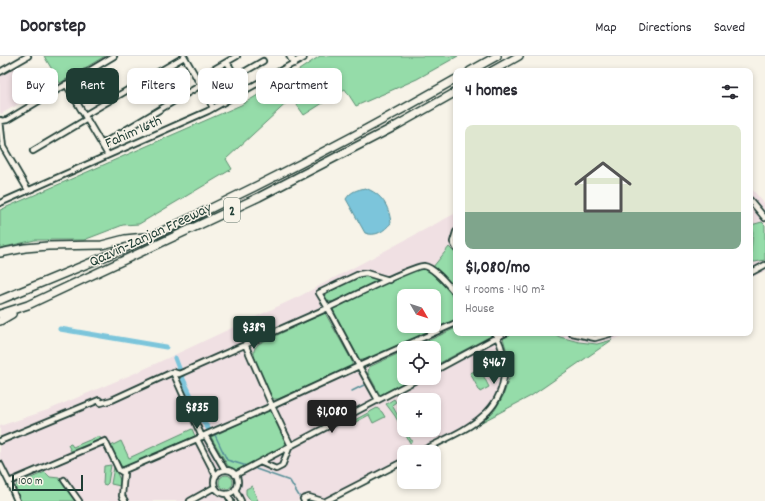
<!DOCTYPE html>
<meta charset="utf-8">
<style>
:root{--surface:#fff;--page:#f2f2f3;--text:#2b2b33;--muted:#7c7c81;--line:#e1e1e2;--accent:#1f3d34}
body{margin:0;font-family:Dekko,sans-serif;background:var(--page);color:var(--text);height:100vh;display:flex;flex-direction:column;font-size:15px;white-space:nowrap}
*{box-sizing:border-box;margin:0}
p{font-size:13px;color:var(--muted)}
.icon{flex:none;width:22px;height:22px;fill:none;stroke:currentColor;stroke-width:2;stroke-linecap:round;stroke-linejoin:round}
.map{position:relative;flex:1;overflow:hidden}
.side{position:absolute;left:453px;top:12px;width:300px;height:268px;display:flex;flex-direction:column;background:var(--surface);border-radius:8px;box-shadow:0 2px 6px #0003}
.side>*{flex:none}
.hud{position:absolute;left:12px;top:12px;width:380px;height:36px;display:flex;gap:8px}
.needle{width:26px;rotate:129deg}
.fabs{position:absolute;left:397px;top:233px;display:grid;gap:8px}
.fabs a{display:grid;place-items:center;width:44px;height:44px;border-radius:8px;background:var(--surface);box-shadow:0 2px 6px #0003;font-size:20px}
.scale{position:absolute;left:12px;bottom:10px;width:71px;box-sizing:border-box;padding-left:4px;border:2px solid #1f3d34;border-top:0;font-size:11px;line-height:14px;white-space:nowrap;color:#1f3d34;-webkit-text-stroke:3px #f7f3e8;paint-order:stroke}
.price{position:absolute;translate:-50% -34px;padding:0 9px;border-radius:4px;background:var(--accent);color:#fff;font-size:13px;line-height:26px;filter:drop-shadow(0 1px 2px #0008)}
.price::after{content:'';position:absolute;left:50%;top:24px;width:12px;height:9px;margin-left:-6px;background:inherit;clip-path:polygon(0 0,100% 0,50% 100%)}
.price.current{background:#222;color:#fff}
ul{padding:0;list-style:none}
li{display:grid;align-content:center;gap:8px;height:212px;padding:0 12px}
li+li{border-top:1px solid var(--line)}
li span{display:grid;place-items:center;height:124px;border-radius:8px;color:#555}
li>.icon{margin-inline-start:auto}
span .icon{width:72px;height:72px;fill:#fffc;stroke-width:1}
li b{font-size:17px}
h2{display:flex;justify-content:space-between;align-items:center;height:48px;padding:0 12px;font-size:17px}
.tag{padding:0 14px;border-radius:8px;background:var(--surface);box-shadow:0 2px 6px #0003;font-size:14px;line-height:36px}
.tag.current{background:var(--accent);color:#fff}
header{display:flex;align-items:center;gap:24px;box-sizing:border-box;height:56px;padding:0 20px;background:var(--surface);border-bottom:1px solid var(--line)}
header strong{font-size:19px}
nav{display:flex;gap:22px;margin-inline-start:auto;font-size:14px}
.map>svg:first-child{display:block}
.built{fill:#f0e0e3;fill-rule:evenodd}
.green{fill:#95dca9;stroke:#5a8c6e;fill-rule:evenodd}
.water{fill:#7bc5db;stroke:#568f98}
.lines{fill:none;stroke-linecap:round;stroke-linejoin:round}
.stream{stroke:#568f98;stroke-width:1.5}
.canal{stroke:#7bc5db;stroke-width:5}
.minor-casing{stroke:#1f3d34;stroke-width:8}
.major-casing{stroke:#1f3d34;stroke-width:9}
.highway-casing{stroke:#1f3d34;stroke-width:10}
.minor{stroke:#f7f3e8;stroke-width:4.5}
.major{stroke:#f7f3e8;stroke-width:6}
.highway{stroke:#f7f3e8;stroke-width:7}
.labels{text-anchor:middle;stroke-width:3;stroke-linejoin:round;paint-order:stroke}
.shield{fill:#f7f3e8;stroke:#60746a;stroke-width:1}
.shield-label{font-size:14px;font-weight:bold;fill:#1f3d34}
.street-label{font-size:15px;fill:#1f3d34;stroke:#f7f3e8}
</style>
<header>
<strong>Doorstep</strong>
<nav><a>Map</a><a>Directions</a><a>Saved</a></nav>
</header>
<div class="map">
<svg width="765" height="445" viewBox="0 0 765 445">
<rect width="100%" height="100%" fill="#f7f3e8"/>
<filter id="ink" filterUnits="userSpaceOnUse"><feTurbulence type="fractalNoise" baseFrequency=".025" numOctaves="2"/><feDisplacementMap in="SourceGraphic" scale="8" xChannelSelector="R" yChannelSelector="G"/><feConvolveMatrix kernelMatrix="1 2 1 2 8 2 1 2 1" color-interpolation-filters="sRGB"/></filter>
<g filter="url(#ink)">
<path class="built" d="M15 12 31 41 1 58 0 56V20Z
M750 131 765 148V215L750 222Z
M456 157V277H631L612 284 531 340 425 396H404V407L333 445H13L0 412V370L48 354 140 315 300 240ZM404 240H434V270H404ZM404 292H434V322H404ZM404 344H434V374H404Z"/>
<path class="green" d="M44 0H105L60 27Z
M320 0H458L417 23 356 50 345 33 304 59 292 42 226 103 232 113 139 168 123 169 84 184H35L0 192V154L241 49 290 20Z
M762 166 765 169V204L755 206 750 205 753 176 751 169Z
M449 191 456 198V233L433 211Z
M420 212H424L428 214 456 241V265L366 304H361L357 301 334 257 333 253 336 250ZM404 240H434V270H404Z
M366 219 380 224 333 246 327 245 325 241 328 235 361 220Z
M325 257 352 305V309L349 312 278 343H274L271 341C267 330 252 305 254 295 255 290 258 288 262 286Z
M456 272V277H490L491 280 434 310V292H412Z
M513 277H552L560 281 579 286 597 288 612 284 531 340 480 367 495 354 503 340 509 323 510 307 503 282Z
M404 295V322H412L380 339 368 317 369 311Z
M480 313 489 331 480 336 470 317Z
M394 343 396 346 392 349 404 371V374H405L411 384 413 385 410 387 395 360 386 348Z
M377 352 382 356 385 361 373 367 369 359 352 368 351 366Z
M271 353 287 389 244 413C237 414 234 414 228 410L211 381Z
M192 373 195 380 125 411 121 410 111 390 121 385 129 402Z
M99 380 101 383 71 395 68 389 71 388 73 391Z
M111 409 108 427 106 429 103 428 104 410Z
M114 411 121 426 120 430 111 428Z
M45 416 50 421 59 422 76 445H19L15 432 17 428Z
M219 426a7 7 0 1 1 14 0a7 7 0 1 1-14 0Z
M252 430 258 445H251L246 438V433Z"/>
<path class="water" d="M365 132C382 138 389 150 391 167 384 175 376 181 365 177L346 143C351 135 357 134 365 132Z"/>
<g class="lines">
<path class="stream" d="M352 335 364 329
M215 379 227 404 247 410
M256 413 290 425 299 440"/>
<path class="canal" d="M60 273 166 291
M175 302 180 315
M182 321 204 367 208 372"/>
<g class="minor-casing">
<path id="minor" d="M184 0 206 38 213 52
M227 6 236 21
M0 16 28 0
M197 23 237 0
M66 28 108 99
M206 38 263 5
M85 59 184 1
M0 64 3 91 28 134
M1 65 7 64 114 0
M102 88 201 29
M33 95 87 63
M750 144 765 162
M0 147 208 55 294 7
M456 176 453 186 456 192
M750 217 765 209
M389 224 366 217 359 218 319 237 328 252C341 246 416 208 424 210 434 211 449 230 456 238
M494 277 497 281 506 277
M572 277 595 282 613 277
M173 316 202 381
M378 344 359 310 456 267
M205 379 272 350 245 288
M0 385 99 344 101 347 112 344 173 316 179 318 328 252 359 310 272 350 291 390
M420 396C440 385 467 375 484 359 506 340 510 307 497 281L434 315
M260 406 276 413 282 410 289 392
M0 408 9 426 105 385 119 414 124 417 122 440 125 445
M214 426a12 12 0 1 1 24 0a12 12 0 1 1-24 0Z
M122 415 197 383
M235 419 420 322
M216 420 197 383 205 379 225 414
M64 424 79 445
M9 426 17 445
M235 433 241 445
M227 438 231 445
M190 445 215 431
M304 445 303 443 309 441 322 445
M326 445 404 405"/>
</g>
<g class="major-casing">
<path id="major" d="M290 0 294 7 303 2 302 0"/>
</g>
<g class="highway-casing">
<path id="highway" d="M470 15 497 0
M492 15 519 0
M0 197 25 192 48 190 102 189 125 183 145 181
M0 244C46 225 93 206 139 186 247 137 353 82 456 23
M0 258 28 249 259 141 392 72 456 36
M0 265 12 258"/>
</g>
<use href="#minor" class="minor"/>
<use href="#major" class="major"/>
<use href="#highway" class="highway"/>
</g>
</g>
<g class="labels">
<rect class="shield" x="224" y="142" width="16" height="24" rx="3"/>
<g class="shield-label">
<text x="232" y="159">2</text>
</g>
<g class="street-label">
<text transform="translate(133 75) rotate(-24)" y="5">Fahim 16th</text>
<text transform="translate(150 178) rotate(-25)" y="5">Qazvin-Zanjan Freeway</text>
</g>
</g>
</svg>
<div class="fabs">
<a><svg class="needle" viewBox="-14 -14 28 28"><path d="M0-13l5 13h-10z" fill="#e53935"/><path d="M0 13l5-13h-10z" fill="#7c7c81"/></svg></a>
<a><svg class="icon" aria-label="locate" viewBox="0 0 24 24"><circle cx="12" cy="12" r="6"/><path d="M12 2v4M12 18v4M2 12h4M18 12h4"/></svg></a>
<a>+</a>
<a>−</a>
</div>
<div class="scale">100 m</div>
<b class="price" style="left:254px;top:294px">$389</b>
<b class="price" style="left:494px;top:329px">$467</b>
<b class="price" style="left:197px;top:374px">$835</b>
<b class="price current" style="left:332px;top:378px">$1,080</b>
<div class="hud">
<a class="tag">Buy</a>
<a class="tag current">Rent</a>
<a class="tag">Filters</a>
<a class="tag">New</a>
<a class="tag">Apartment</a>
</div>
<section class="side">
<h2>4 homes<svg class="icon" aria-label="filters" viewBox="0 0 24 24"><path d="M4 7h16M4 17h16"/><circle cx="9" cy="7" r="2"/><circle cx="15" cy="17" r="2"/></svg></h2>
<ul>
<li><span style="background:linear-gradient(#dfe7d0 70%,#7fa58c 0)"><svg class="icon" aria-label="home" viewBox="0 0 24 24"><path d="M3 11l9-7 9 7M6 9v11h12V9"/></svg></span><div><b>$1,080/mo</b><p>4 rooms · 140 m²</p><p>House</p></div></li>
</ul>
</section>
</div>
